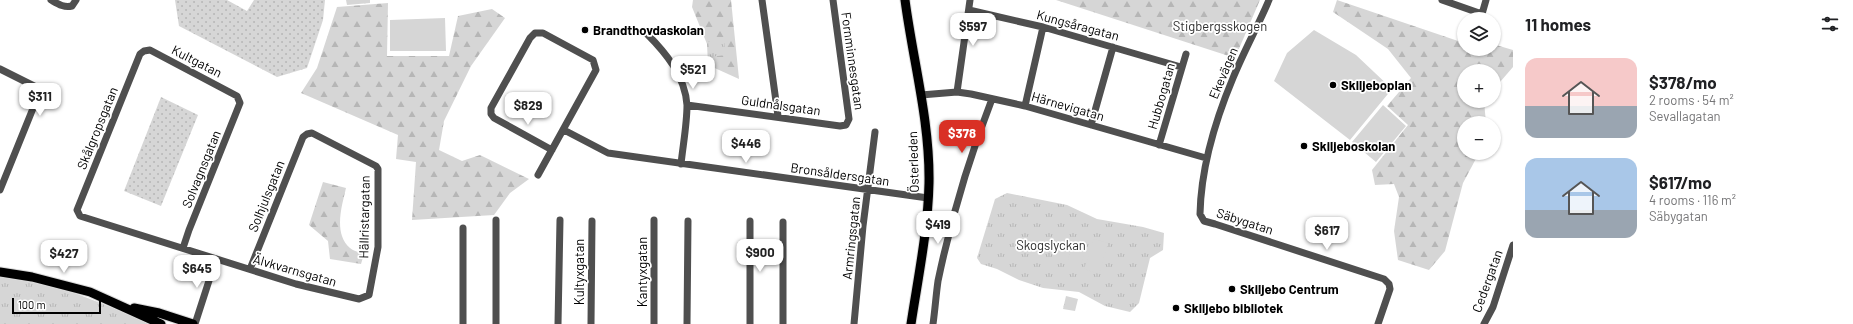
<!DOCTYPE html>
<meta charset="utf-8">
<style>
:root{--surface:#fff;--page:#f6f6f6;--text:#202124;--muted:#757577;--accent:#d93025}
body{margin:0;font-family:Barlow,sans-serif;background:var(--page);color:var(--text);height:100vh;display:flex;flex-direction:column;font-size:15px;white-space:nowrap}
*{box-sizing:border-box;margin:0}
p{font-size:13px;color:var(--muted)}
.icon{flex:none;width:22px;height:22px;fill:none;stroke:currentColor;stroke-width:2;stroke-linecap:round;stroke-linejoin:round}
.map{position:relative;flex:1;overflow:hidden}
.sheet{display:flex;flex-direction:column;background:var(--surface);width:340px}
.sheet>*{flex:none}
.tools{position:absolute;left:1457px;top:12px;display:grid;gap:8px}
.tools a{display:grid;place-items:center;width:44px;height:44px;border-radius:50%;background:var(--surface);box-shadow:0 1px 3px #0004;font-size:20px}
.scale{position:absolute;left:12px;bottom:10px;width:89px;box-sizing:border-box;padding-left:4px;border:2px solid #000;border-top:0;font-size:11px;line-height:14px;white-space:nowrap;color:#000;-webkit-text-stroke:3px #fff;paint-order:stroke}
.price{position:absolute;translate:-50% -34px;padding:0 9px;border-radius:8px;background:#fff;color:#222;font-size:13px;line-height:26px;filter:drop-shadow(0 1px 2px #0008)}
.price::after{content:'';position:absolute;left:50%;top:24px;width:12px;height:9px;margin-left:-6px;background:inherit;clip-path:polygon(0 0,100% 0,50% 100%)}
.price.on{background:var(--accent);color:#fff}
ul{padding:0;list-style:none}
li{display:flex;align-items:center;gap:12px;height:100px;padding:0 12px}
li span{display:grid;place-items:center;flex:none;width:112px;height:80px;border-radius:12px;color:#555}
li>.icon{margin-inline-start:auto}
span .icon{width:48px;height:48px;fill:#fffc;stroke-width:1}
li b{font-size:17px}
h2{display:flex;justify-content:space-between;align-items:center;height:48px;padding:0 12px;font-size:17px}
main{display:flex;flex:1;min-height:0}
.map>svg:first-child{display:block}
.grass{fill:url(#grass-dots)}
.forest{fill:url(#forest-firs)}
.park{fill:url(#park-tufts)}
.pitch{fill:#d6d6d6}
.lines{fill:none;stroke-linecap:round;stroke-linejoin:round}
.major-casing{stroke:#dbdbdb;stroke-width:11}
.minor{stroke:#4f4f4f;stroke-width:7}
.major{stroke:#000;stroke-width:9}
.poi-dot{fill:#000;stroke:#fff;stroke-width:1.5}
.labels{text-anchor:middle;stroke-width:3.5;stroke-linejoin:round;paint-order:stroke}
.street-label{font-size:13px;fill:#000;stroke:#fff}
.park-label{font-size:13px;fill:#2d2d2d;stroke:#fff}
.poi-label{font-size:13px;font-weight:bold;fill:#000;stroke:#fff;text-anchor:start}
</style>
<main>
<div class="map">
<svg width="1513" height="324" viewBox="0 0 1513 324">
<defs>
<pattern id="grass-dots" width="8" height="8" patternUnits="userSpaceOnUse"><rect width="8" height="8" fill="#d6d6d6"/><path d="M2 2h.1M6 6h.1" fill="none" stroke="#b6b6b6" stroke-width="1.8" stroke-linecap="round"/></pattern>
<pattern id="forest-firs" width="22" height="20" patternUnits="userSpaceOnUse"><rect width="22" height="20" fill="#d6d6d6"/><path d="M5 1l3.5 6h-7zM16 11l3.5 6h-7z" fill="#b6b6b6"/></pattern>
<pattern id="park-tufts" width="24" height="20" patternUnits="userSpaceOnUse"><rect width="24" height="20" fill="#d6d6d6"/><path d="M3 7l-1-3M5 7V3M7 7l1-3M15 17l-1-3M17 17v-4M19 17l1-3" fill="none" stroke="#b6b6b6"/></pattern>
</defs>
<rect width="100%" height="100%" fill="#fff"/>
<path class="grass" d="M175 0H227L247 11 254 0H325L323 20 307 68 277 77 179 26Z
M161 97 198 115 161 206 124 191Z"/>
<path class="forest" d="M693 0H731L739 79 708 65 707 44 692 7Z
M1056 0H1260L1235 58Z
M1337 0 1464 43V49H1494V21H1497L1496 45 1513 50V67L1494 89V71H1464V101H1484L1486 123H1464V153H1479L1463 183 1445 251 1429 270 1398 260 1394 231 1399 197 1394 184 1375 185 1372 170 1408 125 1387 106 1411 78 1388 49 1333 12Z
M388 3 387 56H449L458 16 492 9 505 18 471 66 444 121 439 150 462 161 480 155 529 179 510 193 494 215 412 220 416 162 396 159 398 135 301 93 317 68 337 7Z
M323 182 346 188C342 206 333 233 350 248 353 251 360 252 364 254L361 264 330 259 328 241 309 225Z"/>
<path class="park" d="M346 0H370V3L347 5Z
M724 39 726 55 710 57 708 42Z
M1007 193 1067 205 1097 219 1143 227 1164 233 1163 250 1150 258 1139 303 1130 312 1105 306 1079 292 1043 288 1019 280 997 269 981 264 977 258 995 199Z
M0 275 59 287 155 324H0Z
M1066 296 1078 299 1075 311 1063 309Z"/>
<path class="pitch" d="M445 18 446 51H390V20Z
M1314 30 1356 55 1392 89 1350 140 1274 81 1287 53Z
M1383 105 1406 126 1376 162 1352 142Z
M1094 239 1108 243 1099 274 1084 269Z
M1072 246 1085 251 1081 263 1068 259Z"/>
<g class="lines">
<g class="major-casing">
<path id="major" d="M905 0C913 61 930 121 929 183 928 230 918 278 911 324
M0 272 32 277 90 292 161 324
M134 308 159 313 193 324"/>
</g>
<path class="minor" d="M51 0C58 4 64 8 72 6L76 0
M762 0 778 116
M1269 0C1258 26 1244 51 1233 78 1215 121 1201 167 1200 214L1204 221 1215 224 1384 279 1389 284 1390 289 1378 324
M1442 0 1482 14 1486 0
M969 10 1043 27 1181 67
M647 34C666 53 685 76 687 105 687 124 683 145 681 164
M0 69 34 86 37 90 38 96 0 190
M957 92 970 0
M921 95 957 92 971 94 1025 106 1206 158
M687 105 840 126 846 125 849 119 833 0
M1025 106 1043 27
M1091 125 1113 47
M564 130 608 153 928 198
M1159 145 1186 54
M538 175 596 70 593 60 543 33H535L530 38 491 108V114L494 118 552 150
M496 220V324
M183 248 189 230 240 103 237 96 150 50 144 51 140 54 77 210 80 216 296 284 359 299 369 295 378 247V169L376 166 312 133 307 134 303 137 250 269
M195 324 216 259
M463 324V228
M558 324 560 220
M591 324 592 221
M654 324V220
M687 324 688 221
M750 324V221
M783 324V222
M854 324 863 226 875 132
M933 324C935 310 936 295 938 281 951 219 969 158 992 99
M1484 324 1493 307 1513 245"/>
<use href="#major" class="major"/>
</g>
<g class="poi-dot">
<circle cx="585" cy="30" r="4"/>
<circle cx="1333" cy="85" r="4"/>
<circle cx="1304" cy="146" r="4"/>
<circle cx="1232" cy="289" r="4"/>
<circle cx="1176" cy="308" r="4"/>
</g>
<g class="labels">
<g class="street-label">
<text transform="translate(1078 25) rotate(15)" y="5">Kungsåragatan</text>
<text transform="translate(197 61) rotate(27)" y="5">Kultgatan</text>
<text transform="translate(853 61) rotate(82)" y="5">Fornminnesgatan</text>
<text transform="translate(1223 73) rotate(-67)" y="5">Ekevägen</text>
<text transform="translate(1161 96) rotate(-74)" y="5">Hubbogatan</text>
<text transform="translate(781 105) rotate(8)" y="5">Guldnålsgatan</text>
<text transform="translate(1068 106) rotate(16)" y="5">Härnevigatan</text>
<text transform="translate(97 128) rotate(-68)" y="5">Skålgropsgatan</text>
<text transform="translate(913 162) rotate(-92)" y="5">Österleden</text>
<text transform="translate(201 169) rotate(-68)" y="5">Solvagnsgatan</text>
<text transform="translate(840 174) rotate(8)" y="5">Bronsåldersgatan</text>
<text transform="translate(266 196) rotate(-68)" y="5">Solhjulsgatan</text>
<text transform="translate(364 217) rotate(-89)" y="5">Hällristargatan</text>
<text transform="translate(1245 221) rotate(18)" y="5">Säbygatan</text>
<text transform="translate(851 238) rotate(-84)" y="5">Armringsgatan</text>
<text transform="translate(295 270) rotate(16)" y="5">Älvkvarnsgatan</text>
<text transform="translate(579 272) rotate(-90)" y="5">Kultyxgatan</text>
<text transform="translate(642 272) rotate(-90)" y="5">Kantyxgatan</text>
<text transform="translate(1487 281) rotate(-70)" y="5">Cedergatan</text>
</g>
<g class="park-label">
<text x="1220" y="31">Stigbergsskogen</text>
<text x="1051" y="250">Skogslyckan</text>
</g>
<g class="poi-label">
<text x="593" y="35">Brandthovdaskolan</text>
<text x="1341" y="90">Skiljeboplan</text>
<text x="1312" y="151">Skiljeboskolan</text>
<text x="1240" y="294">Skiljebo Centrum</text>
<text x="1184" y="313">Skiljebo bibliotek</text>
</g>
</g>
</svg>
<div class="tools">
<a><svg class="icon" aria-label="layers" viewBox="0 0 24 24"><path d="M12 4l9 5-9 5-9-5zM3 14l9 5 9-5"/></svg></a>
<a>+</a>
<a>−</a>
</div>
<div class="scale">100 m</div>
<b class="price" style="left:973px;top:47px">$597</b>
<b class="price" style="left:693px;top:90px">$521</b>
<b class="price" style="left:40px;top:117px">$311</b>
<b class="price" style="left:528px;top:126px">$829</b>
<b class="price on" style="left:962px;top:154px">$378</b>
<b class="price" style="left:746px;top:164px">$446</b>
<b class="price" style="left:938px;top:245px">$419</b>
<b class="price" style="left:1327px;top:251px">$617</b>
<b class="price" style="left:760px;top:273px">$900</b>
<b class="price" style="left:64px;top:274px">$427</b>
<b class="price" style="left:197px;top:289px">$645</b>
</div>
<section class="sheet">
<h2>11 homes<svg class="icon" aria-label="filters" viewBox="0 0 24 24"><path d="M4 7h16M4 17h16"/><circle cx="9" cy="7" r="2"/><circle cx="15" cy="17" r="2"/></svg></h2>
<ul>
<li><span style="background:linear-gradient(#f6c9c9 60%,#9aa5b1 0)"><svg class="icon" aria-label="home" viewBox="0 0 24 24"><path d="M3 11l9-7 9 7M6 9v11h12V9"/></svg></span><div><b>$378/mo</b><p>2 rooms · 54 m²</p><p>Sevallagatan</p></div></li>
<li><span style="background:linear-gradient(#a9c7e8 65%,#9aa5b1 0)"><svg class="icon" aria-label="home" viewBox="0 0 24 24"><path d="M3 11l9-7 9 7M6 9v11h12V9"/></svg></span><div><b>$617/mo</b><p>4 rooms · 116 m²</p><p>Säbygatan</p></div></li>
</ul>
</section>
</main>
